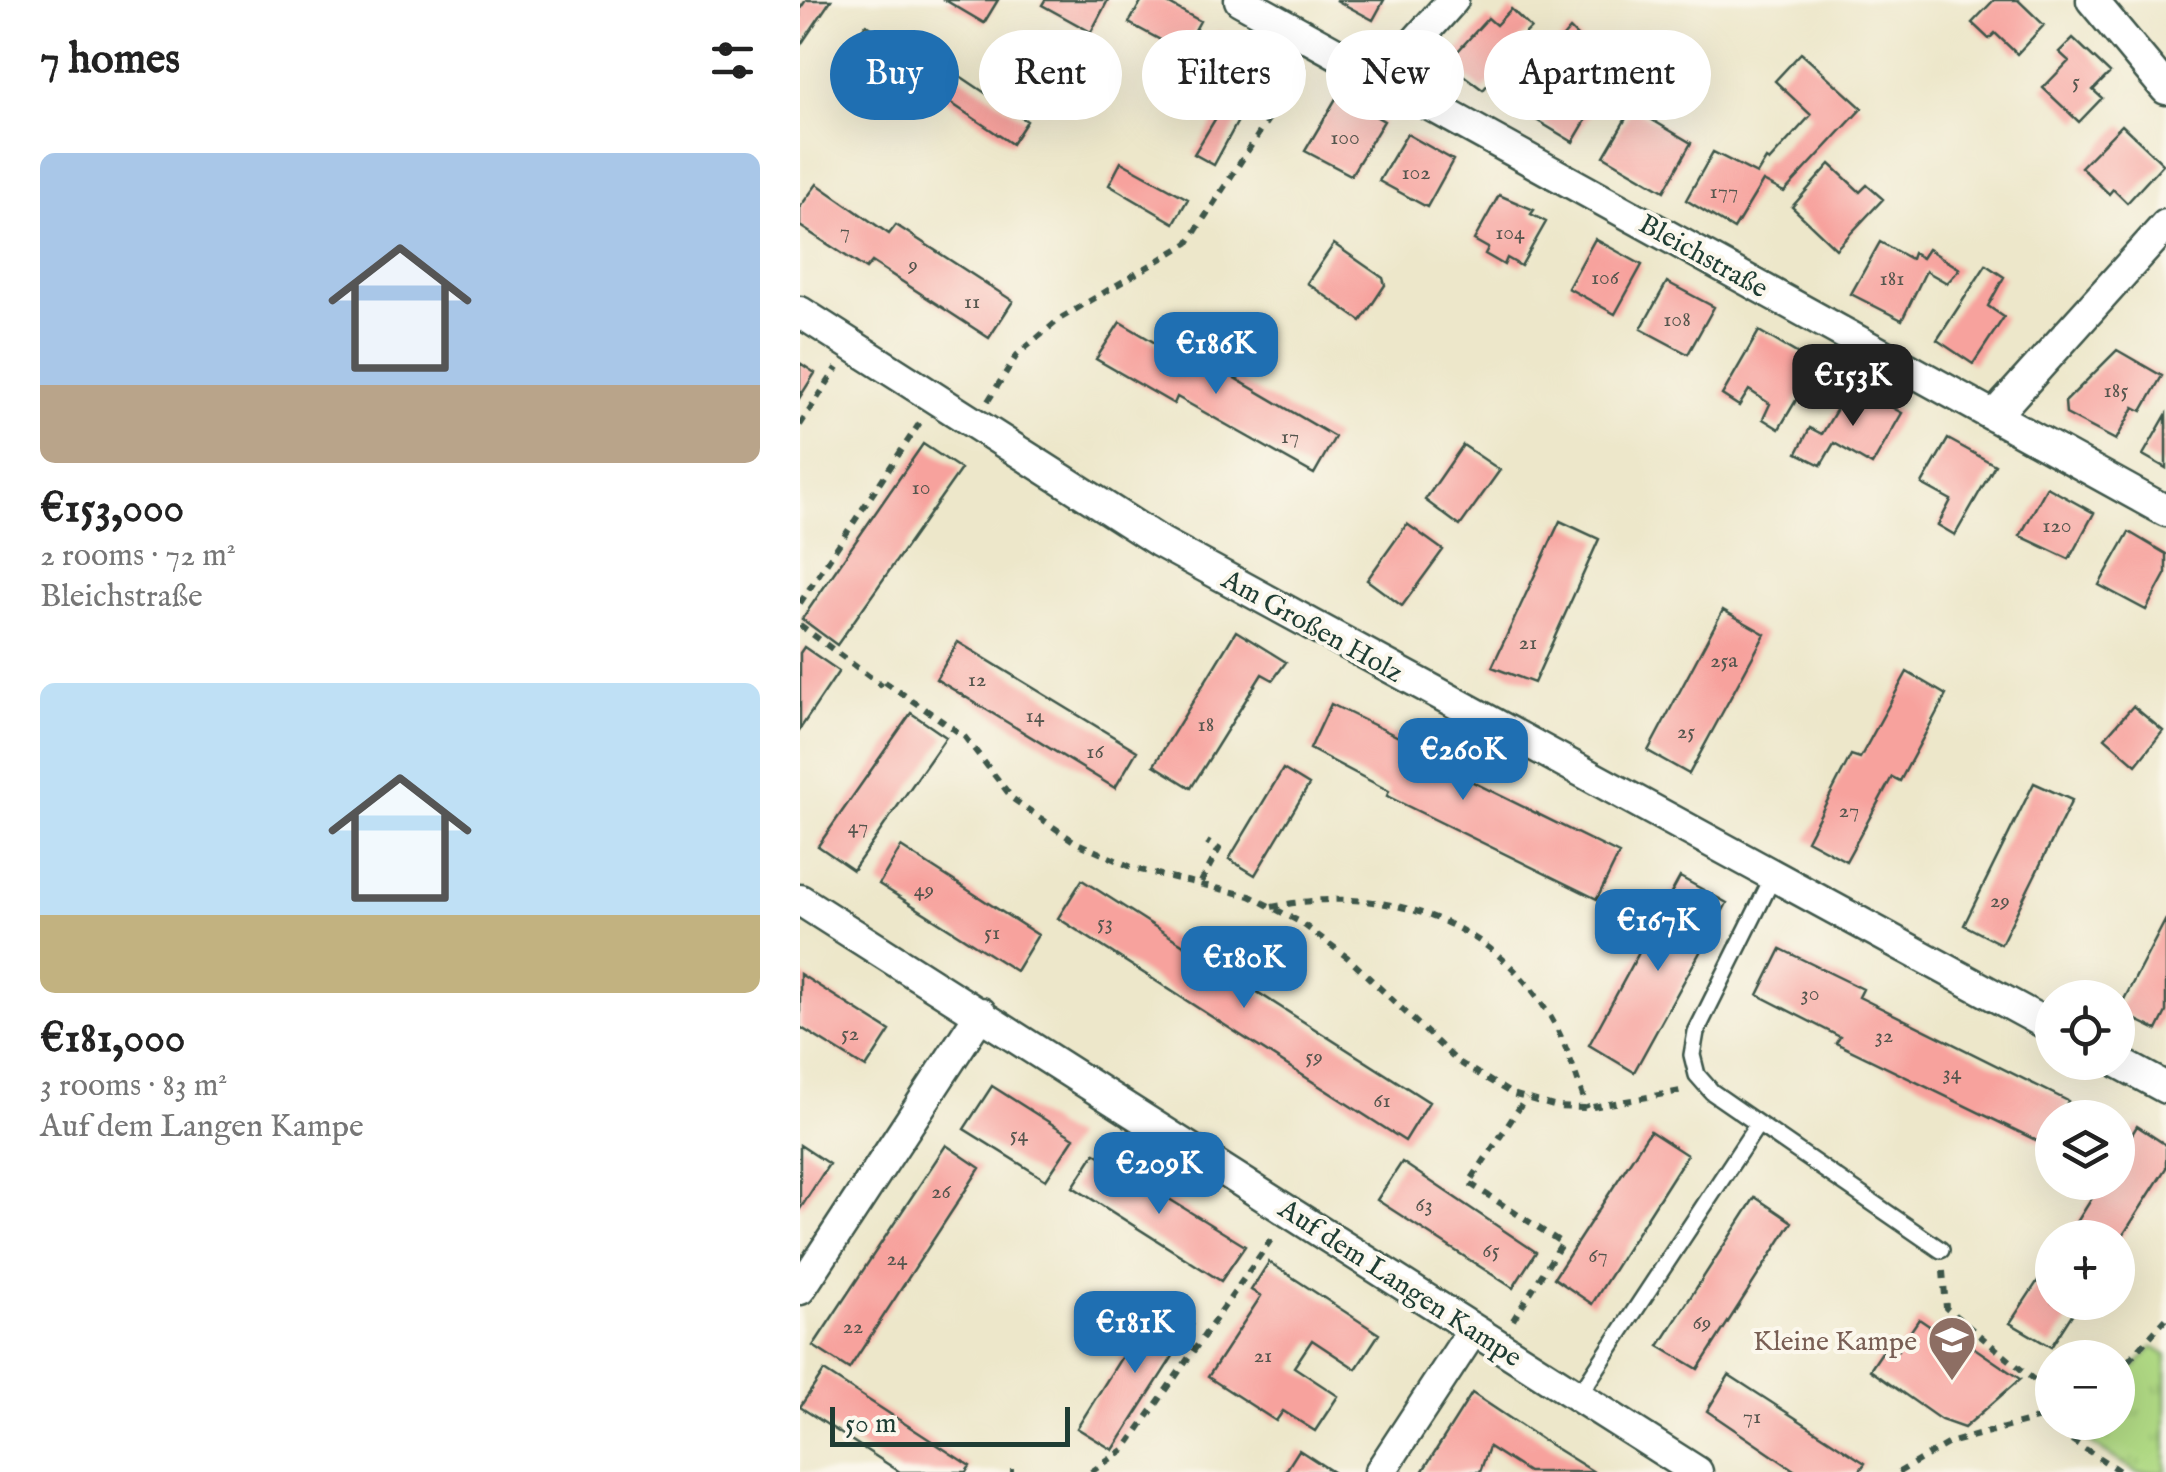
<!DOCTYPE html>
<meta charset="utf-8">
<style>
:root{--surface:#fff;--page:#f2f2f2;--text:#222;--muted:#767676;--accent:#1f6fb2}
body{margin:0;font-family:"IM FELL English",serif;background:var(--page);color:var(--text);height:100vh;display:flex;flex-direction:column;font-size:38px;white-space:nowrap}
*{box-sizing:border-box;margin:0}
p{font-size:32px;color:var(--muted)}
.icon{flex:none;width:55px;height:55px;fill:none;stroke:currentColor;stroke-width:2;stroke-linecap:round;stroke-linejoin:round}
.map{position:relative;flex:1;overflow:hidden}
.panel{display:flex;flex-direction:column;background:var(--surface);width:800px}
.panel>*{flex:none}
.banner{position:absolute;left:30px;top:30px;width:950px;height:90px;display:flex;gap:20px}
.tools{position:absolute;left:1235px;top:980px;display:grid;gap:20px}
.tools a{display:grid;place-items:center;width:100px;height:100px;border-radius:50%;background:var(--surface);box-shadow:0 10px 40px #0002;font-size:50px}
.scale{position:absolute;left:30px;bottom:25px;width:240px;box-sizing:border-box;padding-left:10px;border:5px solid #1f3d34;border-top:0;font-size:28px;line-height:35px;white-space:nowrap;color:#1f3d34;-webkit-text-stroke:8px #fbf7ec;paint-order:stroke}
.price{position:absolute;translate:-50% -85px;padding:0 22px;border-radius:20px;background:var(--accent);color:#fff;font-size:32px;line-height:65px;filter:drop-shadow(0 2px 5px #0008)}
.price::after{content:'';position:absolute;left:50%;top:60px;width:30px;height:22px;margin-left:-15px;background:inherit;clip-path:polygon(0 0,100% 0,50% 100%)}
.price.active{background:#222;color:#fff}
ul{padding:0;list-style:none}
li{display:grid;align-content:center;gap:20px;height:530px;padding:0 40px}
li span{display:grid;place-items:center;height:310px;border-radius:15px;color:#555}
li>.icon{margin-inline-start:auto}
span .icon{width:180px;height:180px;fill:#fffc;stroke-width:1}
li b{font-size:42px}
h2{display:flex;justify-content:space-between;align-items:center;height:120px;padding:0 40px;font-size:42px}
.chip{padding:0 35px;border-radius:45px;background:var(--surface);box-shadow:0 10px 40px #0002;font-size:35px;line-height:90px}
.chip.active{background:var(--accent);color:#fff}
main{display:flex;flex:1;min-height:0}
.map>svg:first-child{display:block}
.park{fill:url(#park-tufts);stroke:#688b5c;stroke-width:2.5}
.building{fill:#f7a29d}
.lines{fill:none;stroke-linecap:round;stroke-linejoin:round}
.lane-casing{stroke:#3e564a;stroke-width:20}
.street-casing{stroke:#3e564a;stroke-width:35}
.path{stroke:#3e564a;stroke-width:6;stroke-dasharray:8 8;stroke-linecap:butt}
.lane{stroke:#fff;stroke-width:15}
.street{stroke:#fff;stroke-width:30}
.labels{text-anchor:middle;stroke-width:8;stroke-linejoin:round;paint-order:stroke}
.number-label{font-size:22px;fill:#55564e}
.street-label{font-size:28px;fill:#1f3d34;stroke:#fbf7ec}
.education-label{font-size:28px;fill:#785e54;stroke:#fbf7ec;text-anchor:end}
</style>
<main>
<section class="panel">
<h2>7 homes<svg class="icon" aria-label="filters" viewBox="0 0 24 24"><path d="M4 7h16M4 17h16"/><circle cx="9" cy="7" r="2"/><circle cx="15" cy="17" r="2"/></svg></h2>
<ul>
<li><span style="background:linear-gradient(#a9c7e8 75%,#b9a48a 0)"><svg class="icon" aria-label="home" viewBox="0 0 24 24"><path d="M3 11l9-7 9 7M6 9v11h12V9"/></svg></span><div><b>€153,000</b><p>2 rooms · 72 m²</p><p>Bleichstraße</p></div></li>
<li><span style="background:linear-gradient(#bfe0f5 75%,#c2b280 0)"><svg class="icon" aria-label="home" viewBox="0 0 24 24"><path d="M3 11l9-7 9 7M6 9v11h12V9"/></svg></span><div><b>€181,000</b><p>3 rooms · 83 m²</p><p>Auf dem Langen Kampe</p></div></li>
</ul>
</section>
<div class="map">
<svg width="1366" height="1472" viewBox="0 0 1366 1472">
<defs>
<pattern id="park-tufts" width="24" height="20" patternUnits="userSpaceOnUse" patternTransform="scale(2.5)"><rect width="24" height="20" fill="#b0d984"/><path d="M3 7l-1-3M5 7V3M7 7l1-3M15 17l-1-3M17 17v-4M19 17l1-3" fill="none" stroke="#97bb73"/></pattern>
</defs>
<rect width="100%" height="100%" fill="#fbf7ec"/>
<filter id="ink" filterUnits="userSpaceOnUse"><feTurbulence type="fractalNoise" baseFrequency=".01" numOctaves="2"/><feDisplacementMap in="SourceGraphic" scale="20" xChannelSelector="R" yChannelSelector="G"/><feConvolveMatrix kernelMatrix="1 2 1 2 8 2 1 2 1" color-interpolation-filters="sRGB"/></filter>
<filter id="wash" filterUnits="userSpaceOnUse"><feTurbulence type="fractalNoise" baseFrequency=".0048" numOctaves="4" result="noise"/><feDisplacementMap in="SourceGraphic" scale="40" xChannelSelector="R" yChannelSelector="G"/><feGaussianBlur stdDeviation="2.25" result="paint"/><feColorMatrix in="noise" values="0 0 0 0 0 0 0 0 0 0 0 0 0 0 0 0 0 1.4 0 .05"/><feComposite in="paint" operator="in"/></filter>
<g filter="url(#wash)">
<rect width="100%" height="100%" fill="#ede7ca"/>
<path class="park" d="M1353 1347 1366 1355V1472H1336L1259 1423 1318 1422V1385Z"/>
<g id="blocks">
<path class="building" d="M6 0H31L0 46V9Z
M145 0H198L184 23Z
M245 0H308L291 32 242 5Z
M342 0H362L400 21 383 52 329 23Z
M536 0H584L573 20Z
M1194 0H1218L1244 25 1217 54 1195 33 1189 39 1172 23Z
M711 9 731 28 717 42 729 53 697 88 690 82 683 90 647 63 688 18 696 25Z
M66 24 85 38 67 63 48 49Z
M770 29 782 41 776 50 781 56 757 83 795 105 773 142 728 115 747 77 737 67Z
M418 31 471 60 414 165 394 154 428 98 390 78Z
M1273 38 1310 73 1293 90 1302 98 1279 122 1243 88 1269 61 1259 52Z
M105 39 227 121 212 144 90 62Z
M1001 53 1062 108 984 192 963 181 934 229 886 200 913 152 957 174 966 159 969 161 1011 115 975 81Z
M538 95 584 121 551 175 505 151Z
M832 108 891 143 864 191 804 156Z
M1322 125 1363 164 1327 203 1313 189 1309 194 1281 167Z
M607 134 653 160 627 207 579 181Z
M321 162 388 199 374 223 309 185Z
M1030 164 1060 192 1067 185 1083 199 1036 249 992 207Z
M17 184 89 234 96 225 213 301 189 338 72 262 66 269 0 226V207Z
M699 195 734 210 731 214 746 222 721 266 707 258 704 265 685 254 688 248 674 240Z
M795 239 842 265 815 314 768 288Z
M1080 242 1111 259 1113 253 1122 258 1128 249 1160 269 1147 283 1126 271 1102 320 1051 294Z
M534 244 583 278 585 285 561 321 507 283Z
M1186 265 1204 277 1188 306 1204 317 1173 364 1137 340Z
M867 282 914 307 888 354 841 329Z
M320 322 396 367 402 359 535 437 514 474 377 397 374 404 296 359Z
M959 331 1017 365 979 429 963 419 970 404 949 390 939 406 922 395Z
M1317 350 1362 376 1342 411 1334 407 1316 440 1266 414 1265 402Z
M0 363 15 373 0 397Z
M1051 385 1102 413 1072 465 1034 443 1021 465 997 453 1010 428 1022 434Z
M1366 415V468L1343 455Z
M1148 439 1195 465 1155 535 1138 525 1151 500 1122 484Z
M123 444 161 469 37 645 2 619Z
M663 445 700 470 660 526 625 500Z
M1247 487 1294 513 1269 559 1220 536Z
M760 521 799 539 734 683 692 667Z
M607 524 643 550 602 606 567 580Z
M1329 532 1366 554V573L1346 610 1299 585Z
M923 610 965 634 889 774 848 751Z
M436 631 486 662 473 680 462 674 391 788 354 765Z
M158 642 337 751 315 788 136 679Z
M4 647 39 671 0 729V653Z
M1107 672 1146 695 1100 781 1092 777 1046 861 1007 840 1051 755 1060 758Z
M531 704 615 745 612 752 819 854 797 899 587 796 589 791 510 749Z
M1333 706 1363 731 1336 765 1305 738Z
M111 713 146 737 53 870 18 846Z
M483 769 509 785 455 875 429 859Z
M1234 783 1272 800 1201 944 1164 925Z
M101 847 238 935 216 971 79 884Z
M880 877 927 903 834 1072 789 1045Z
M282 880 629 1102 605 1141 258 918Z
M1366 919V1012L1357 1030 1318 1011Z
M981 949 1063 989 1059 997 1268 1101 1260 1118H1252L1246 1145 1036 1043 1040 1037 958 995Z
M0 974 90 1031 66 1068 0 1027Z
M192 1086 274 1138 246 1180 164 1129Z
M1337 1126 1366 1145V1168L1318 1243V1238H1267L1302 1182H1318V1157Z
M850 1131 887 1155 792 1304 754 1278Z
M0 1145 29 1164 0 1209Z
M146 1145 180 1168 49 1369 13 1346Z
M295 1153 445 1246 421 1281 273 1187Z
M602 1162 736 1252 713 1288 577 1200Z
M955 1197 992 1222 898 1369 859 1346Z
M1252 1259V1302H1280L1251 1347 1210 1323Z
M469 1262 579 1334 556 1369 512 1340 494 1367 538 1396 515 1431 483 1411 476 1421 408 1377 461 1296 451 1290Z
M356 1302 393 1325 313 1450 277 1428Z
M1119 1319 1147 1338 1151 1332 1220 1379 1164 1428 1141 1420 1070 1370 1088 1343 1098 1350Z
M24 1371 170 1466 166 1472H100L0 1407Z
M929 1375 1065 1463 1059 1472H997L907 1411Z
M672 1393 744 1441 794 1472H728L689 1447 680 1472H622Z
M499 1450 533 1472H485Z"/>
</g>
</g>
<g filter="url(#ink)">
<use href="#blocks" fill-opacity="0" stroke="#3e564a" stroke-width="2.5"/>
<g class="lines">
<g class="lane-casing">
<path id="lane" d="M973 877 896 1032 892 1055 897 1075 912 1092 1141 1250
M779 1395 958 1124"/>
</g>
<g class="street-casing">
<path id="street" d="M440 0 1366 511
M1292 0 1366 89
M584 77 653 0
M0 312 360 542 1252 1027
M1194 416 1366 225
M0 900 897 1472
M1318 1062 1366 1088
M0 1289 181 1013
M580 1472 673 1330"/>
</g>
<path class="path" d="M188 401 217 355 261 318 388 243 504 64
M0 425 37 368
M0 603 121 421
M0 625 82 686
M85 682 164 736 213 799 275 842 336 869 450 896 500 922 547 957 657 1061 712 1094 757 1107 787 1108 881 1091
M401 882 419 849 407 842
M472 907C577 884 684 915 745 1008 765 1038 775 1073 787 1108
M1143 1271 1146 1308 1234 1380 1256 1430 1321 1472
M713 1320 762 1243 669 1183 726 1098
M1318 1372 1366 1319
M210 1472H214
M291 1472 325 1449 475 1234
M1099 1472 1149 1443 1251 1415"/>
<use href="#lane" class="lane"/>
<use href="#street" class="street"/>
</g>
</g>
<defs>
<g id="school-pin" transform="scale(2.5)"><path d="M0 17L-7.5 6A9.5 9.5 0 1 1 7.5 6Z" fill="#8d6e63" stroke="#fbf7ec"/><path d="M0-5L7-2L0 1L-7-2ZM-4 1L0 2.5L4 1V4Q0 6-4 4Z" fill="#fff"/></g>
</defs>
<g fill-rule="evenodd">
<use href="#school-pin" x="1152" y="1340"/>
</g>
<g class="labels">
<g class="number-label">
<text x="1276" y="88">5</text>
<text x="545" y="144">100</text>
<text x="616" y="179">102</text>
<text x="924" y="198">177</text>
<text x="45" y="238">7</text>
<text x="710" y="239">104</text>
<text x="113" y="271">9</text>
<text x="805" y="284">106</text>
<text x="1092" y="285">181</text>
<text x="172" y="308">11</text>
<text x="877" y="326">108</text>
<text x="1316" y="397">185</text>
<text x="490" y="443">17</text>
<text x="121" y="494">10</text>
<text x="1257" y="532">120</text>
<text x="728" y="649">21</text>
<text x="924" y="667">25a</text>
<text x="177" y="686">12</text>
<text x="235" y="722">14</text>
<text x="406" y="731">18</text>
<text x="886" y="738">25</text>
<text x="295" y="758">16</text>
<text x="1049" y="817">27</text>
<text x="58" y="833">47</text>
<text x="124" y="896">49</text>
<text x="1200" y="907">29</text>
<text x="305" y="929">53</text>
<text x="192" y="939">51</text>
<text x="1010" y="1000">30</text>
<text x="50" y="1040">52</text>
<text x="1084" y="1042">32</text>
<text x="514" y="1063">59</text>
<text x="1152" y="1079">34</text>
<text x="582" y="1107">61</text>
<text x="219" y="1141">54</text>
<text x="141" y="1198">26</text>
<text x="624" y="1211">63</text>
<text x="691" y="1257">65</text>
<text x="798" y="1262">67</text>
<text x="97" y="1265">24</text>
<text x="902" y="1329">69</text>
<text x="53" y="1333">22</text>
<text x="463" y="1362">21</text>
<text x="952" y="1423">71</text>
</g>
<g class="street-label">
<text transform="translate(904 255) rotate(29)" y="10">Bleichstraße</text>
<text transform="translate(513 625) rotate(29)" y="10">Am Großen Holz</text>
<text transform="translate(601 1282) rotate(33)" y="10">Auf dem Langen Kampe</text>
</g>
<g class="education-label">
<text x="1117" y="1350">Kleine Kampe</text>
</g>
</g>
</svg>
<div class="tools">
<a><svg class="icon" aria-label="locate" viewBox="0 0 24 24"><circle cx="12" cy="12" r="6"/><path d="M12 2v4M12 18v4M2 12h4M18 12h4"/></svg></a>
<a><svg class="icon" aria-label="layers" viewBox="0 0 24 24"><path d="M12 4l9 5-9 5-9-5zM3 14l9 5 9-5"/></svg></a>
<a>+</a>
<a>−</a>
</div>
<div class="scale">50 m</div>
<b class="price" style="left:416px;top:397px">€186K</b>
<b class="price active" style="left:1053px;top:429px">€153K</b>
<b class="price" style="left:663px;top:803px">€260K</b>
<b class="price" style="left:858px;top:974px">€167K</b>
<b class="price" style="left:444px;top:1011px">€180K</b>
<b class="price" style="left:359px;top:1217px">€209K</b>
<b class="price" style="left:335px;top:1376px">€181K</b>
<div class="banner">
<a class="chip active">Buy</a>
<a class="chip">Rent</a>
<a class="chip">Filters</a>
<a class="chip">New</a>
<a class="chip">Apartment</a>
</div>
</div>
</main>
